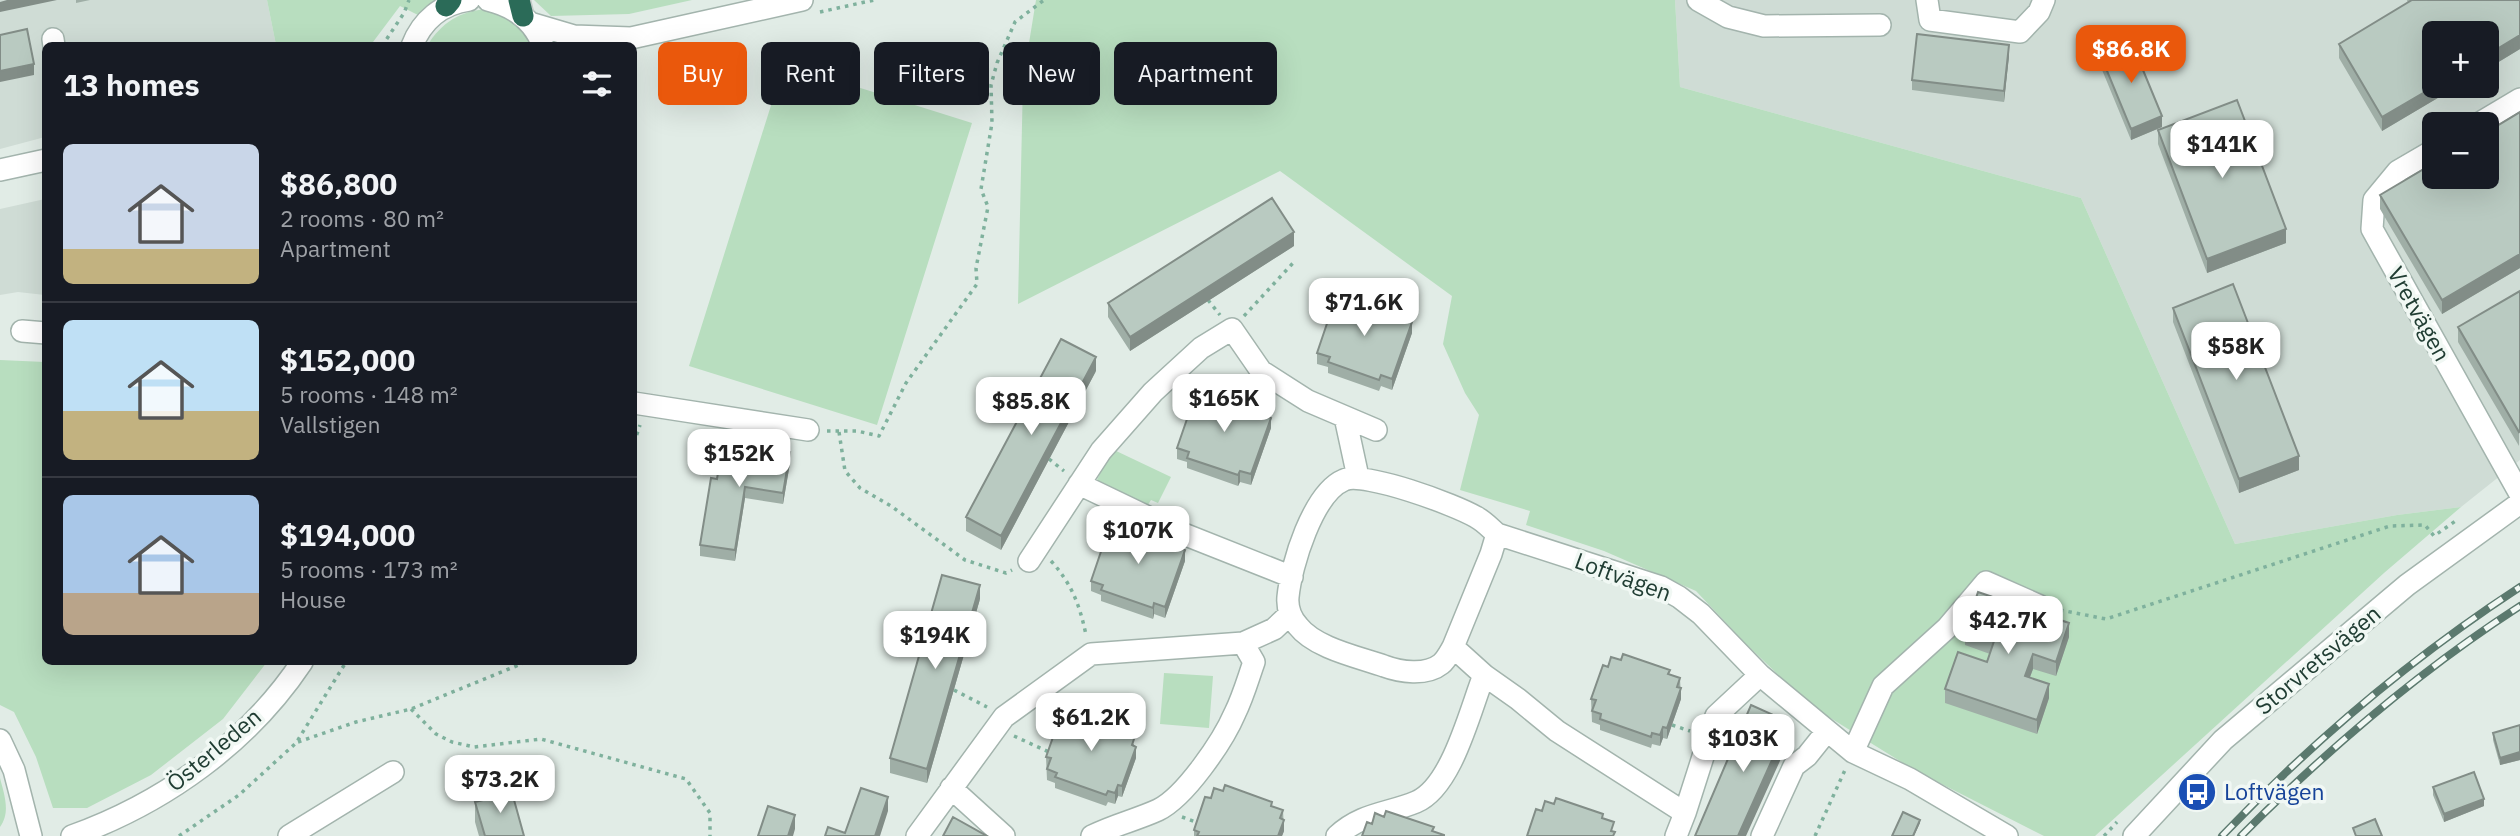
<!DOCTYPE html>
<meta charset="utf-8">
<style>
:root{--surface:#171b24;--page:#242831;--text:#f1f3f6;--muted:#9ea1a6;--line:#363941;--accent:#ea580c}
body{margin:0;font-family:"IBM Plex Sans",sans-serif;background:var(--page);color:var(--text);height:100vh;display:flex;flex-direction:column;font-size:26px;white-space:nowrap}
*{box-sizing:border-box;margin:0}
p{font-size:23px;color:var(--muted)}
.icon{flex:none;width:38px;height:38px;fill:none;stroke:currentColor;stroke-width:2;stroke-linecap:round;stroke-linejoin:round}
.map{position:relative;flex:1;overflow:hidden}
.drawer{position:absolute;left:42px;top:42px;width:595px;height:623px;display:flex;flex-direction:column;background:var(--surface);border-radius:10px;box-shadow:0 7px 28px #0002}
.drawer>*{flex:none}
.guide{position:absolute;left:658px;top:42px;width:665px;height:63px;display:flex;gap:14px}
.fabs{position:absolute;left:2422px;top:21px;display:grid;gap:14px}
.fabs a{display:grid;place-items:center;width:77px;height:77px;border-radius:10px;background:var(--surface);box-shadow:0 7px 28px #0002;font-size:35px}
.price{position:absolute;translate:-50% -60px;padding:0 16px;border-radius:14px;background:#fff;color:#222;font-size:23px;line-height:46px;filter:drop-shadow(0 2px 4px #0008)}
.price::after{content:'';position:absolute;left:50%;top:42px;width:21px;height:16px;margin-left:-10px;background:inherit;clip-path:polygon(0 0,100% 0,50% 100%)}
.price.active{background:var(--accent);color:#fff}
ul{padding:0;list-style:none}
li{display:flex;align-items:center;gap:21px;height:175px;padding:0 21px}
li+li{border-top:2px solid var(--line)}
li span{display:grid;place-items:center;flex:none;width:196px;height:140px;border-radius:10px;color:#555}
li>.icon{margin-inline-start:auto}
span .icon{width:84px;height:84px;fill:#fffc;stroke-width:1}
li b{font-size:30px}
h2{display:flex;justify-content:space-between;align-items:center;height:84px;padding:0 21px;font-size:30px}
.tag{padding:0 24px;border-radius:10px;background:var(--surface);box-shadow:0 7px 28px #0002;font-size:24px;line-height:63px}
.tag.active{background:var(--accent);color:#fff}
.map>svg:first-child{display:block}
.built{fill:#cfdcd5;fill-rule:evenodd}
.green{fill:#b8debf}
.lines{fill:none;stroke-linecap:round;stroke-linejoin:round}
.minor-casing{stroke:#a3b4ad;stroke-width:24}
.highway-casing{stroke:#c1c9c6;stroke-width:24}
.path{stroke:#7fb19d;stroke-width:3.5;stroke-dasharray:3.5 5;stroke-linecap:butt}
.minor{stroke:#fff;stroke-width:21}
.highway{stroke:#2b6b58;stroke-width:21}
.rail-casing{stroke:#5b796e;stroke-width:8}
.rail{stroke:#f1f8f4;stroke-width:5;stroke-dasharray:16;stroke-linecap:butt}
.wall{fill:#9faea6}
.shaded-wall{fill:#828d87}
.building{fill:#b9cac1;stroke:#828d87;stroke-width:2}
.labels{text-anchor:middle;stroke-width:7;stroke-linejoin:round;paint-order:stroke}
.street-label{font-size:23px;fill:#203d33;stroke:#f1f8f4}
.transit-label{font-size:23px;fill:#164399;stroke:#f1f8f4;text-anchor:start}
</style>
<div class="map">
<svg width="2520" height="836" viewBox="0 0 2520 836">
<rect width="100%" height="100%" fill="#e1ece6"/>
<path class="built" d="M0 0H267L276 45 46 46 45 137 0 149Z
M1675 0H2520V460L2461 507 2397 515 2235 544 2081 198 1680 87ZM2434 33H2487V86H2434ZM2434 124H2487V177H2434Z
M45 199V295L18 292 0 295V209Z"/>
<path class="green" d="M267 0H435L418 15 400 6 370 46 276 45Z
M534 0H692L629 14 551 16Z
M1036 0H1675L1680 87 2081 198 2235 544 2397 515 2461 507 2384 573 2095 836H2044L1916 771 1811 706 1745 643 1696 591 1604 551 1526 525 1530 511 1460 490 1479 415 1465 393 1443 344 1452 296 1280 171 1018 304 1023 80Z
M487 9 512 17 535 46H427C442 22 460 11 487 9Z
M784 64 972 123 877 425 689 366Z
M0 360 45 362 46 662H267L223 719 151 775 87 808H53L36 757 14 712 0 705Z
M1112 449 1171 477 1158 503 1151 500 1146 508 1095 484Z
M1164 673 1213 676 1209 728 1160 724Z
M0 778C4 794 11 812 0 827Z"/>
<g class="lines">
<g class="minor-casing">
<path id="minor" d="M488 0C513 6 534 20 543 46
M1698 0 1728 17 1764 26 1880 25
M1927 0 1930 20 2020 32 2039 12 2044 0
M530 23 574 36 631 38 802 0
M53 39 54 46
M412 46C422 20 442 4 469 0
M2478 124 2520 99
M2434 150 2398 171 2374 200 2372 229 2520 494
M0 170 46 160
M22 331 46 333
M634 403 808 430
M1345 417 1358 477
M1079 484 1181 533 1292 577
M1029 561 1101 451 1153 392 1201 348 1232 329 1261 371 1308 401 1376 430
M1453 647C1450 652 1446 660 1441 664 1426 676 1400 672 1384 666 1358 657 1315 648 1298 626 1291 618 1287 608 1288 597 1291 565 1313 493 1344 480 1364 471 1456 505 1476 517 1484 521 1490 528 1497 534
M0 740 14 770 31 836
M1853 752 1883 686 1947 628 1986 582 2040 606
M951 788 1004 836
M1685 813 1716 716 1760 675
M72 836C164 803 248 743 302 662
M289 836 393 772
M917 836 1004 717 1091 654 1243 643 1274 629 1290 614
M1092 836C1114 825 1136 820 1158 810 1185 797 1223 741 1235 713 1243 697 1248 679 1254 662L1243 643
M1337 836C1362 813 1387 814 1416 802 1452 787 1470 710 1484 675
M1676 836 1685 813 1557 731 1518 699 1484 675 1453 647 1491 554 1497 534 1661 587 1679 597 1701 614 1760 675 1853 752 1910 779 2007 836
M1762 836 1794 766 1807 756 1827 731
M2134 836 2223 740 2407 585 2520 503"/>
</g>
<g class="highway-casing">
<path id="highway" d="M519 0 523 16
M446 6 451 0"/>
</g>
<path class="path" d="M820 12 874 0
M382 46 404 13 409 0
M1208 300 1220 315
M1244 316 1293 263
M1248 410 1254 391
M827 431H857L879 436 906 383 977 284 976 268 988 207 981 189 992 123 991 85 997 63 1015 22 1044 0
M839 432 845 471 860 488 891 506 965 560 1006 573 1012 570
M634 443 640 425
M1049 459 1064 471
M1051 561C1072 584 1080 606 1086 635
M2060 610 2106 619 2390 526 2425 525 2434 536 2457 520
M954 690 987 707
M411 709 436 734 452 742 474 747 541 739 686 779 710 813V836
M1672 725 1690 731
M1014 736 1051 753
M298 742 356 722 411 709 526 662
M1182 817 1198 823
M179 836 239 795 296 743 346 662
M1815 836 1845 770
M2104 836 2117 822"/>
<use href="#minor" class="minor"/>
<use href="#highway" class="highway"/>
<g class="rail-casing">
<path id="rail" d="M2222 836C2312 742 2411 658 2520 587
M2241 836C2326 751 2419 671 2520 606"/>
</g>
<use href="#rail" class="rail"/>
</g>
<path class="wall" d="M76 0H90L76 3Z
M2407 0H2520V49L2487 69V33L2434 86H2458L2382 131 2339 58V44L2408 3Z
M2100 54 2162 127 2131 140 2100 65Z
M2009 56 2004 102 1912 90V80Z
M2520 112V268L2442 314 2380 209V195Z
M2158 130 2286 243 2207 273 2158 144Z
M1294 246 1130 351 1108 317V303Z
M2520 291 2519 446 2458 342V327Z
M2173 308 2299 470 2239 493 2173 322Z
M1399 318 1412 333 1392 390 1381 386 1379 391 1328 373V367L1317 364V353Z
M1096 371 1001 550 966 531V517Z
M1258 413 1271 428 1251 485 1240 482 1238 486 1187 468V462L1177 459V448Z
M790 463 783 504 745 498 735 561 700 556V545L717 479Z
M1122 530 1172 546 1185 561 1165 618 1154 614 1153 619 1101 601V595L1091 591V581Z
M980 599 927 783 890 773V758Z
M1965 631 2069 637 2056 676 2033 669 2030 677 2049 698 2037 734 1945 703V689L1987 662 1990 654 1965 645Z
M1608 667 1670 675 1680 678 1681 699 1667 739 1663 738 1660 746 1652 744 1651 748 1600 730V725L1592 722 1591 699Z
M1063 725 1125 733 1135 746 1136 758 1122 797 1118 796 1115 804 1108 802 1106 806 1055 788V783L1047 780 1046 757Z
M2520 725V760L2500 765 2493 740V733Z
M2433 787 2484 806 2444 822 2433 795Z
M490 794 524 836H479L475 822V802L490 798Z
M1211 798 1272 806 1283 810 1284 831 1282 836H1194V830Z"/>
<path class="shaded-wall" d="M7 0H57L0 12V2Z
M2520 35V49L2487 69V55Z
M2009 45V56L2004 102V91Z
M34 64V75L0 82V71Z
M2435 86H2458L2382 131V117Z
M2162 116V127L2131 140V129Z
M2286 229V243L2207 273V259Z
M1294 232V246L1130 351V337Z
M2520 254V268L2442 314V300Z
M1412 322V333L1392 390V379Z
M1096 357V371L1001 550V536Z
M1271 418V428L1251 485V474Z
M790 452V463L783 504V493Z
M2299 456V470L2239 493V479Z
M1240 471V482L1238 486V475Z
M745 487V498L735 561V550Z
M1185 550V561L1165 618V607Z
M980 585V599L927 783V769Z
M1154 603V614L1153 619V608Z
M2069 623V637L2056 676V662Z
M2033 654V669L2025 690V676Z
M2049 684V698L2037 734V720Z
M1681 688V699L1667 739V728Z
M1789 722V741L1746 836H1738Z
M1663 727V738L1660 746V735Z
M1136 747V758L1122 797V786Z
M2520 752V760L2500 765V758Z
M1118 785V796L1115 804V793Z
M888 797V811L880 836H875Z
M2484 799V806L2444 822V814Z
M795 815V829L793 836H788Z
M1284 820V831L1282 836H1278Z
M1920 820V823L1914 836H1913Z"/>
<path class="building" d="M2412 0H2520V35L2487 55V33H2434L2435 86 2382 117 2339 44Z
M27 29 34 64 0 71V35Z
M1917 34 2009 45 2004 91 1912 80Z
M2131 41 2162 116 2131 129 2100 54Z
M2237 100 2286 229 2207 259 2158 130Z
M2520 112V254L2442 300 2380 195 2434 163V177H2487V132Z
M1272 198 1294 232 1130 337 1108 303Z
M2233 284 2299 456 2239 479 2173 308Z
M2520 291V431L2519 432 2458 327Z
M1336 297 1349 302 1351 297 1399 314 1397 317 1412 322 1392 379 1381 375 1379 380 1328 362 1330 357 1317 353Z
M1061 339 1096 357 1001 536 966 517Z
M1210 392 1258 409 1257 413 1271 418 1251 474 1240 471 1238 475 1187 458 1189 452 1177 448 1196 393 1208 397Z
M723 441 790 452 783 493 745 487 735 550 700 545 711 478 717 479Z
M1110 525 1122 530 1124 525 1172 542 1171 545 1185 550 1165 607 1154 603 1153 608 1101 590 1103 585 1091 581Z
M942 575 980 585 927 769 890 758Z
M1978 592 2069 623 2056 662 2033 654 2025 676 2049 684 2037 720 1945 689 1958 652 1987 662 1994 641 1965 631Z
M1623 654 1670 670 1668 674 1680 678 1677 687 1681 688 1667 728 1663 727 1660 735 1652 733 1651 737 1600 719 1601 714 1592 711 1596 700 1591 699 1603 665 1608 667 1611 657 1621 660Z
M1751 705 1789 722 1738 836H1695Z
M1078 712 1125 728 1124 732 1135 736 1132 745 1136 747 1122 786 1118 785 1115 793 1108 791 1106 795 1055 777 1057 773 1047 769 1051 758 1046 757 1058 723 1063 725 1067 715 1076 718Z
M2520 725V752L2500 758 2493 733Z
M2474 772 2484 799 2444 814 2433 787Z
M1225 785 1272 802 1271 806 1283 810 1280 818 1284 820 1278 836H1197L1199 832 1194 830 1205 797 1211 798 1214 788 1223 791Z
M861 788 888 797 875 836H825L828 827 845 833Z
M511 789 524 836H485L475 802 491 798 490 794Z
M1556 798 1603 814 1602 818 1614 822 1611 831 1615 832 1613 836H1527L1536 809 1542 811 1545 801 1554 804Z
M768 806 795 815 788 836H758Z
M1386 811 1434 827 1432 831 1444 835V836H1362L1367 822 1372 824 1375 813 1384 817Z
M1903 812 1920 820 1913 836H1892Z
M953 817 987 836H943Z
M2375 819 2382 836H2356L2353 828Z"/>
<defs>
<g id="bus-disc" transform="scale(2.0125)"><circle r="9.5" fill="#1a4fb4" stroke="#f1f8f4"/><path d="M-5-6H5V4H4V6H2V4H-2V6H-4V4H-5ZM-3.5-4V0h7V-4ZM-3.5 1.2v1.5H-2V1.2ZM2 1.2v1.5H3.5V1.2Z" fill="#fff"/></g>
</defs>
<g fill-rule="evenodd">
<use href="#bus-disc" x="2197" y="792"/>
</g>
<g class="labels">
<g class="street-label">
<text transform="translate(2419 314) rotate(61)" y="8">Vretvägen</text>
<text transform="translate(1623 577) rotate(20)" y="8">Loftvägen</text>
<text transform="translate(2318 660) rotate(-40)" y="8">Storvretsvägen</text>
<text transform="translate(214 750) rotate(-40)" y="8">Österleden</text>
</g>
<g class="transit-label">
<text x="2224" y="800">Loftvägen</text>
</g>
</g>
</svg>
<div class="fabs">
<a>+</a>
<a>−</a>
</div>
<b class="price active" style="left:2131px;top:85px">$86.8K</b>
<b class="price" style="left:2222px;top:180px">$141K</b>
<b class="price" style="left:1364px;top:338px">$71.6K</b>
<b class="price" style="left:2236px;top:382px">$58K</b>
<b class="price" style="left:1224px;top:434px">$165K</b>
<b class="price" style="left:1031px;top:437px">$85.8K</b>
<b class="price" style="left:739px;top:489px">$152K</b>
<b class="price" style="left:1138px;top:566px">$107K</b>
<b class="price" style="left:2008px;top:656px">$42.7K</b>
<b class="price" style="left:935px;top:671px">$194K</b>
<b class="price" style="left:1091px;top:753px">$61.2K</b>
<b class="price" style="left:1743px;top:774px">$103K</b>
<b class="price" style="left:500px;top:815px">$73.2K</b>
<div class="guide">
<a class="tag active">Buy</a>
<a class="tag">Rent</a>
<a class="tag">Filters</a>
<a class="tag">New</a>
<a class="tag">Apartment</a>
</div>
<section class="drawer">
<h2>13 homes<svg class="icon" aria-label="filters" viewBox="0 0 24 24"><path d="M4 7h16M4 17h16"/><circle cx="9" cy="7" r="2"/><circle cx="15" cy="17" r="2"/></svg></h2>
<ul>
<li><span style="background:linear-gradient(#c9d6e8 75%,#c2b280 0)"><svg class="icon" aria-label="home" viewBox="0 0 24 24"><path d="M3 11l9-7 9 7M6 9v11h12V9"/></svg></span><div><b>$86,800</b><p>2 rooms · 80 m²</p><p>Apartment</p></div></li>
<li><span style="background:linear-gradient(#bfe0f5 65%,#c2b280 0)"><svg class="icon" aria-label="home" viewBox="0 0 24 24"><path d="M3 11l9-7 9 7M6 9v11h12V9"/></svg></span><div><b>$152,000</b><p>5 rooms · 148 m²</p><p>Vallstigen</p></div></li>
<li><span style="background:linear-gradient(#a9c7e8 70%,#b9a48a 0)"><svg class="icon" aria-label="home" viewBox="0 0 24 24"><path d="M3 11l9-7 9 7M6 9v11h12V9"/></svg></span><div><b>$194,000</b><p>5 rooms · 173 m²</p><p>House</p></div></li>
</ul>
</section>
</div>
